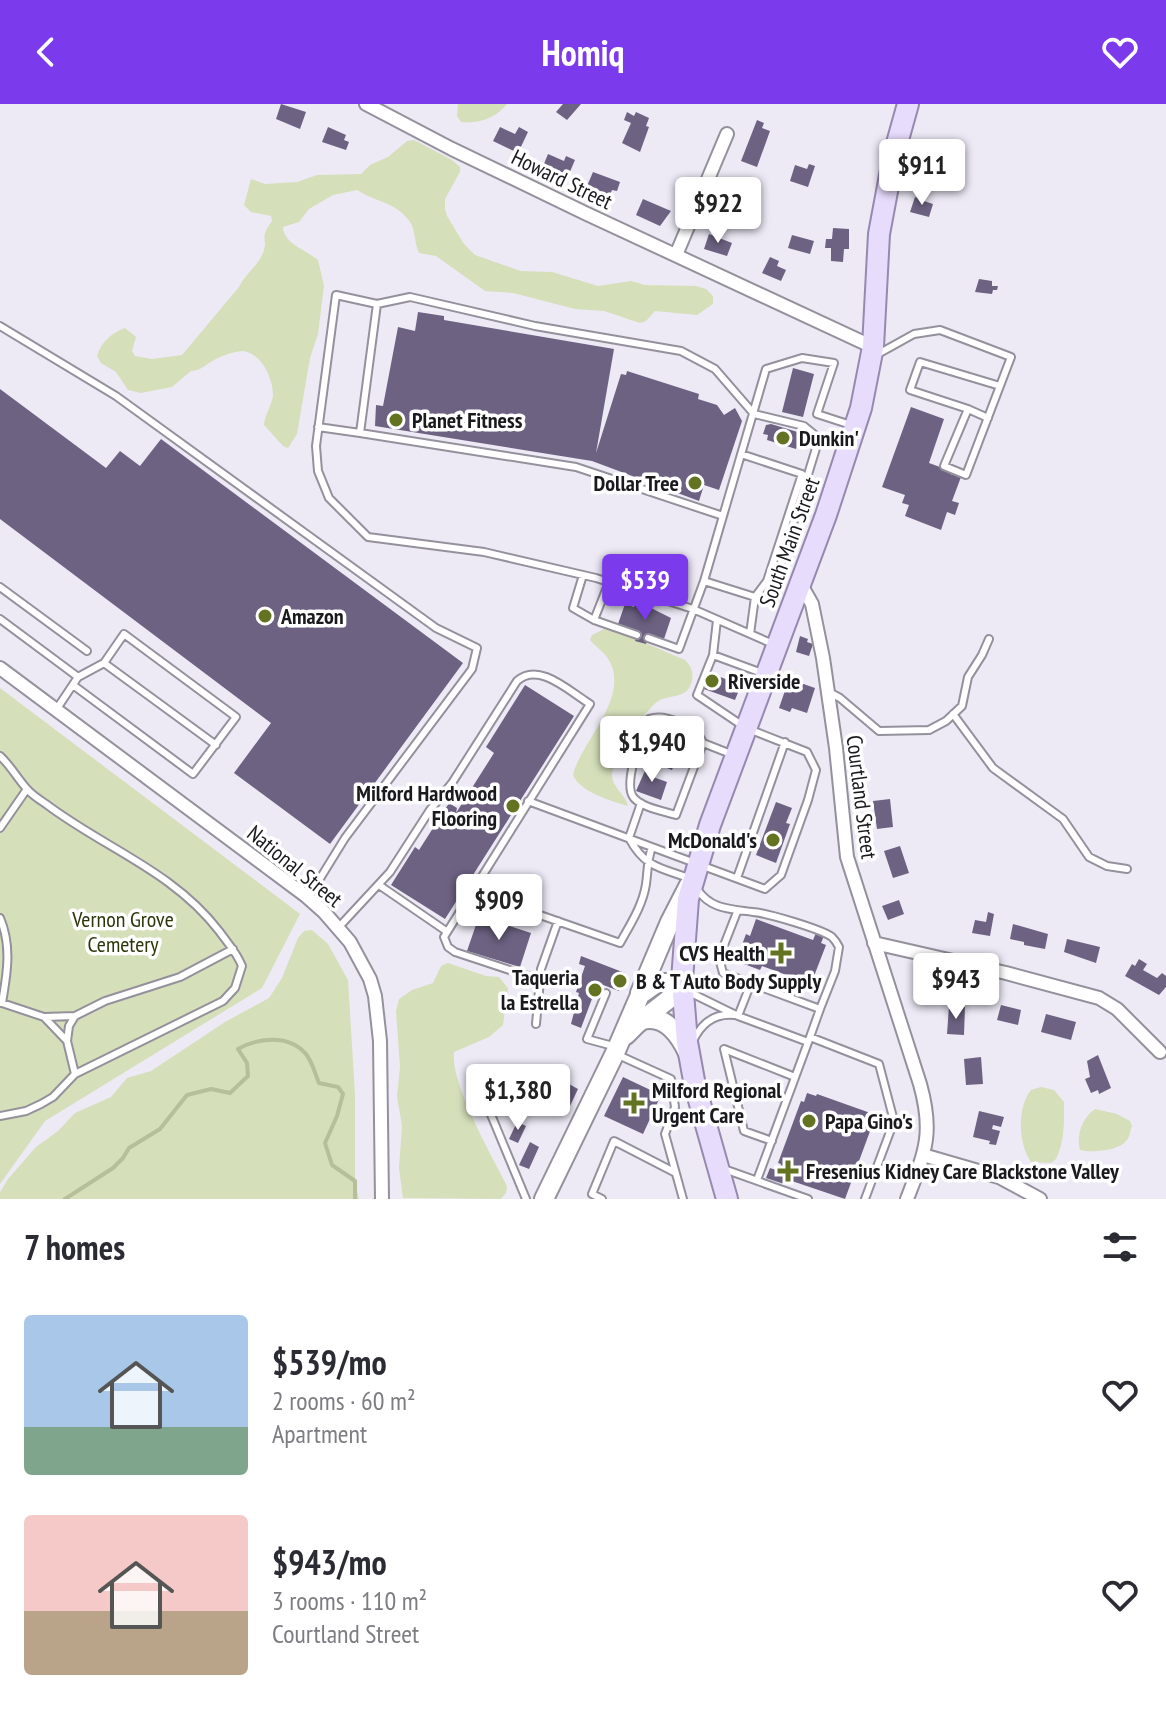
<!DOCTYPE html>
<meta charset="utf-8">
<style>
:root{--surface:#fff;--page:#f7f7f7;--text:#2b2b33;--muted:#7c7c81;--accent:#7c3aed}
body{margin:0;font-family:"PT Sans Narrow",sans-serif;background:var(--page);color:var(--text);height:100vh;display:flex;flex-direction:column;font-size:30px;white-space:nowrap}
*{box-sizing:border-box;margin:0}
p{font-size:26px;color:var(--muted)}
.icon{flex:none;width:44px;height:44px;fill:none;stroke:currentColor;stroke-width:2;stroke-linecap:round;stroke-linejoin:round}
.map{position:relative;height:1095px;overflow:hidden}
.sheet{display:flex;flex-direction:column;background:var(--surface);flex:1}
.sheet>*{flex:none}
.price{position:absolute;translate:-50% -68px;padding:0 18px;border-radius:8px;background:#fff;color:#222;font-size:26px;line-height:52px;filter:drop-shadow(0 2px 4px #0008)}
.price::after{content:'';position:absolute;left:50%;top:48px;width:24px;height:18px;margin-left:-12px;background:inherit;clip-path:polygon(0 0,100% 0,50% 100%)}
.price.on{background:var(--accent);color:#fff}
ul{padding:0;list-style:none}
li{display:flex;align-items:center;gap:24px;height:200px;padding:0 24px}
li span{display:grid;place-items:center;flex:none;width:224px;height:160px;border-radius:8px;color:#555}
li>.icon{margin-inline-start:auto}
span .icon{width:96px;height:96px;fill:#fffc;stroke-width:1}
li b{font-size:34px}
h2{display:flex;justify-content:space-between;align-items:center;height:96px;padding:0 24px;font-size:34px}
header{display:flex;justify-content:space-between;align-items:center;height:104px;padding:0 24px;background:var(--accent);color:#fff;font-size:36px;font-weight:700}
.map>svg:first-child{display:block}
.green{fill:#d5dfba}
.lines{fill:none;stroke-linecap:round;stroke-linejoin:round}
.stream{stroke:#b5c09b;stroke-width:4}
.building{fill:#6d6282}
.lane-casing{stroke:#95919c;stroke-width:10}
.street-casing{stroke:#95919c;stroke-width:16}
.secondary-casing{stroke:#95919c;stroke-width:22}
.primary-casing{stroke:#9689ad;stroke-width:24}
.lane{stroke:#fff;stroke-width:6}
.street{stroke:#fff;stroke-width:12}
.secondary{stroke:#fff;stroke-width:18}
.primary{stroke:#e8dcfd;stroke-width:20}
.poi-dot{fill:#637321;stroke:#fff;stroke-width:3}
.labels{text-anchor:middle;stroke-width:7;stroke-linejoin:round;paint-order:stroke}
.street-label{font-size:22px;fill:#1a191d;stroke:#fff}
.poi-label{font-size:22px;font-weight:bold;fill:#1a191d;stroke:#fff;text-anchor:start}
.park-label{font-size:22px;fill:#2d360a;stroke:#fff}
</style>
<header><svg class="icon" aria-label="back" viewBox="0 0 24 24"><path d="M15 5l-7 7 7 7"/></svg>Homiq<svg class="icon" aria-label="heart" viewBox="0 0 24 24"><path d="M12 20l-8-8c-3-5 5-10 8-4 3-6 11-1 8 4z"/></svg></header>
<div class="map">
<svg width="1166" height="1095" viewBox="0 0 1166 1095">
<rect width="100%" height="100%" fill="#edeaf6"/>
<path class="green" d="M458 0H507C496 14 479 20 461 18L457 12Z
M414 36 452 56 460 63V68L445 95V105L447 112 464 140 475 151 521 167 552 168 598 182 631 177 645 181 696 182 706 185 713 192V200L697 211 655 207 646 217 640 219 604 207 575 205 513 189 485 187 436 152 419 149C414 139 416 127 410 118 397 98 375 98 357 86L333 91 309 105 299 118 283 123C283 139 306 146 318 156L324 182 318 230 310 254 297 330 288 344 283 342 264 321C265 310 272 301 273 291 273 274 261 249 243 247 236 247 224 251 218 254 208 258 202 267 191 267L172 283 141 289 128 286 116 268 101 259 97 252C101 238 112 229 125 224L136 233 132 247 135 252 152 255 182 251 239 183C245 170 258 162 263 149 269 134 258 136 272 117L271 112 251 108 244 101 251 75 265 80 297 78 317 71 361 70 370 61 388 53 407 37Z
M604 525 615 526 685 556C693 563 695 574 689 584 684 593 669 592 660 596 646 603 614 654 612 669 611 683 626 691 628 702 611 697 580 688 573 671 581 638 627 597 611 560 607 550 597 544 590 536L592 531Z
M0 584 300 810 262 884 45 1017 0 1080Z
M312 826 328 840 348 876 355 991V1077L359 1095H0V1088L8 1075 36 1043 58 1027 75 1009 111 993 127 974 151 967 225 918 269 894 282 874 298 834 304 827Z
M448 859 486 872 499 873 508 884 503 921 489 933 454 948C450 979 492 1052 507 1082L506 1089 501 1095 403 1094 399 1064 402 1022 397 992 400 963 396 907 399 895 412 886 433 879 441 862Z
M1041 983 1054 986 1064 998C1064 1018 1065 1036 1056 1055L1051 1059 1031 1058C1018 1040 1017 1003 1031 986Z
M1095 1005 1117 1010 1130 1017 1132 1022C1130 1027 1130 1032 1127 1036 1119 1047 1092 1049 1080 1046 1076 1031 1082 1014 1095 1005Z"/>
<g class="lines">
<path class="stream" d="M65 1095 113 1064 123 1054 129 1044 160 1025 187 991 211 985 230 989 248 972 247 959 238 945C257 934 288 930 305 949 312 956 315 970 319 979L338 983 343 990 337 1012 325 1039 332 1061 355 1077V1095"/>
</g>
<path class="building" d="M281 0 306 8 300 25 276 15Z
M563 0H581L567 16 556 8Z
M627 8 634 12 636 8 649 14 646 22 649 23 640 48 622 39 631 19 624 16Z
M757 16 764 19 762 24 770 27 757 63 741 57Z
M328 23 346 31 344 36 349 38 346 46 322 38Z
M500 23 515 30 519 23 528 28 518 49 493 37Z
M548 50 564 57 566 52 575 56 566 77 541 67Z
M809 60 815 62 808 83 790 77 795 61 807 65Z
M593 68 620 78 617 87 612 86 610 91 587 82Z
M915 93 921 95 922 93 925 94 924 97 933 100 929 113 910 108Z
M643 95 671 107 660 122 636 111Z
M833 124 849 125V145H844L843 158 831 157V144H825L826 135H832Z
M709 130 732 139 727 152 704 145Z
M792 131 814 137 810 150 788 144Z
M770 153 779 157 777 162 786 166 781 177 762 169Z
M979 175 992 177V182H998L997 186H993L992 190 975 188Z
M418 208 444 212V216L614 245 596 349 621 270 626 271 627 267 699 290 698 295 717 301 724 311 735 304 742 317 719 386 704 381 699 397 592 357 375 322 376 301 383 302 398 223 415 227Z
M793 264 814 270 803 313 782 308Z
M0 285 106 364 120 347 140 362 161 335 463 559 330 740 234 669 271 619 0 415Z
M911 303 944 315 929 359 951 367 950 370 961 373 952 397 959 399 955 411 947 408 941 426 905 412 909 401 902 399 905 391 882 383Z
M771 320 801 329 796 345 767 336 768 331 763 330 766 321Z
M625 500 634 503 635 500H643L671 514 664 535 649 532 646 540 635 537 638 529 618 520Z
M800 532 808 535 807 538 813 540 809 552 796 548Z
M710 569 741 581 735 596 704 585Z
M789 575 815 584 807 609 792 604 790 608 779 604Z
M525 581 574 612 445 815 391 781 415 743 419 746 449 699 457 704 456 709 494 649 486 643Z
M653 618 686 631 672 666 639 653Z
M648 660 657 664 653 673 667 678 661 696 636 687Z
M890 695 893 723 877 725 873 697Z
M776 698 792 704 786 719 790 720 776 759 756 751Z
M900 742 909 769 893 774 884 747Z
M899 796 904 810 888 816 882 802Z
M988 808 994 810 990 832 972 829 975 816 986 818Z
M479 812 531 829 520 863 467 847Z
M756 815 813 836 816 829 824 832 821 839 826 841 811 880 762 862 760 866 736 857 746 830 750 832Z
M1013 820 1048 830 1045 845 1024 841V838L1010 835Z
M1067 835 1100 843 1096 859 1064 848Z
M581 852 625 869 619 887 598 879 581 924 571 920 579 889 576 888 585 862 579 860Z
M1139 855 1147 860 1143 866 1157 874 1162 869 1166 872V883L1159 891 1125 872 1132 860 1135 862Z
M1001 901 1021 906 1018 921 997 916Z
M949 902 965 903 964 931 947 930Z
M1046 910 1076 918 1071 936 1041 928Z
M1098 951 1111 984 1099 990 1098 986 1091 989 1085 975 1090 973 1087 957Z
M981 953 983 980 966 981 964 955Z
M623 973 661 991 643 1030 604 1012Z
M569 980 578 985 570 1002 565 1000 561 1007 552 1003 562 982 567 984Z
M807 989 816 992 817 990 876 1011 845 1095 786 1075 784 1080 766 1074 770 1064 779 1067 781 1060 778 1059 801 997 804 998Z
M979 1007 1004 1013 1001 1023 993 1021 992 1025 1000 1027 996 1041 989 1040 990 1037 973 1033Z
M517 1018 526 1022 518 1039 509 1035Z
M530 1038 539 1043 529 1065 519 1061Z"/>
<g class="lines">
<g class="lane-casing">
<path id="lane" d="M377 200 410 193 535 222 681 247 715 265 754 310 804 322 815 331 817 341 780 462 767 477
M0 222 116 292 436 524 477 544 472 565 345 734 308 794
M878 250 914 230 940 226 1011 253C996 293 981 332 966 371L944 362 968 305 910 286 920 258 1000 282
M968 305 988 314
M318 323 360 329
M583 471 573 504 594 516
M704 477 755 493 767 477 802 370 741 350
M609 478 594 516 637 531
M0 483 87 547
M0 515 78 573
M750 530 755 493
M648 534 679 545 704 477 723 412
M773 540 693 505 596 474 484 448 368 433 329 394 318 367 316 342 336 191 377 200 360 329 576 363 723 412 766 265 802 254 834 259 817 310 851 321
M713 551 762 569
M104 559 216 641
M827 587 840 594 879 627 929 626 946 617 962 602 968 573 982 551 989 535
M56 606 78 573 104 559 124 530 236 613 193 670 73 581
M953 610 993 664 1063 715 1089 753 1107 762 1127 765
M703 639C697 623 665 609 649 615 642 629 622 681 634 694 643 704 664 707 676 711L703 639 731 650
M0 652C11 662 17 674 27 685 32 691 40 696 46 700 104 744 173 767 219 827 227 838 237 849 242 862L235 884 223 897 75 970 53 993 41 1000 26 1007 0 1012
M528 697 765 785 781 771 808 696 816 666 807 648 746 624 697 591 713 551 717 516
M641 699 629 734C645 764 661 764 692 775
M0 724 27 685
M737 774 785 638
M379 781 446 827
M697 785C711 806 731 805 753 808 767 809 821 825 832 833 834 835 838 841 839 843L835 867 820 905
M471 787 620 839C630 821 643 801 646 780 648 766 647 757 652 743
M737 808 719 854 723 869 820 905 810 933
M0 814C12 842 7 870 2 899H0
M338 824 390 768 430 706 452 679 517 577C539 557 570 588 590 600L444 833 448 843 455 848 540 876
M689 888 738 912 808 938
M606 889 587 935 613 942
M2 899 44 913
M75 912 69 922 67 937 44 913 75 912 105 897 180 873 233 845
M738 912 751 879
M536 920 541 865 558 817
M67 937 75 970
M693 937C701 920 714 909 734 911
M616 950 671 975 675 1003 665 1030 683 1095
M487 1001 526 1095
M772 1037 744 1027 724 945 795 973
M724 1065 808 1095
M757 1076 810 933 879 960 894 1017 865 1095
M602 1095 592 1090 614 1037 674 1068"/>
</g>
<g class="street-casing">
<path id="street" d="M366 0 452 45 587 110 873 243
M676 151 727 30
M800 479 812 500 823 554 836 644 847 753 920 980C934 1030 925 1048 907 1095
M0 564 306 792 324 808 350 838 370 875 375 892 380 937 382 1095
M874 839 1006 869 1099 894 1117 905 1160 948
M923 1051 999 1073 1040 1095"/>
</g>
<g class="secondary-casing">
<path id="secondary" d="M640 889 670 818 689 781
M640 917C664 908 679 930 688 949
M626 931 637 920 682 885
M544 1095 615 949 640 891 657 879H666L682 885"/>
</g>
<g class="primary-casing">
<path id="primary" d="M727 1095 695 982 687 938 682 876 688 795 710 721 826 411 861 304 873 243 879 130 894 50 908 0"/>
</g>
<use href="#lane" class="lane"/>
<use href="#street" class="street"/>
<use href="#secondary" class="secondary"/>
<use href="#primary" class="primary"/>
</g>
<g class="poi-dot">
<circle cx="396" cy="316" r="8"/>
<circle cx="783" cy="334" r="8"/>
<circle cx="695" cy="379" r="8"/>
<circle cx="265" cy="512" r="8"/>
<circle cx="712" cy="577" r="8"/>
<circle cx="513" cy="702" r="8"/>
<circle cx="773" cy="736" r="8"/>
<path d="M777 837h8v8h8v8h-8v8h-8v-8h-8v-8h8z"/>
<circle cx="620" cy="877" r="8"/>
<circle cx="595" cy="886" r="8"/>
<path d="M630 987h8v8h8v8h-8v8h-8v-8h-8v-8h8z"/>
<circle cx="809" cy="1017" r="8"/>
<path d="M784 1055h8v8h8v8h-8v8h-8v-8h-8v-8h8z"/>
</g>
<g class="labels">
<g class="street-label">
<text transform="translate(562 75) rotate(26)" y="8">Howard Street</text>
<text transform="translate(789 438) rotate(-70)" y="8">South Main Street</text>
<text transform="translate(862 693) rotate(83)" y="8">Courtland Street</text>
<text transform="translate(295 762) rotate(39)" y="8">National Street</text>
</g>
<g class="poi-label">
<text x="412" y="324">Planet Fitness</text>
<text x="799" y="342">Dunkin'</text>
<text x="679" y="387" text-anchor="end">Dollar Tree</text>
<text x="281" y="520">Amazon</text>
<text x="728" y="585">Riverside</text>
<text x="497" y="697" text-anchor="end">Milford Hardwood<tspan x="497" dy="25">Flooring</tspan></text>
<text x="757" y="744" text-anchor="end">McDonald's</text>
<text x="765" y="857" text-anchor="end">CVS Health</text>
<text x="579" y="881" text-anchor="end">Taqueria<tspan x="579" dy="25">la Estrella</tspan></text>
<text x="636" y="885">B &amp; T Auto Body Supply</text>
<text x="652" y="994">Milford Regional<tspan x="652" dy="25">Urgent Care</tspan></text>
<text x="825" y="1025">Papa Gino's</text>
<text x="806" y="1075">Fresenius Kidney Care Blackstone Valley</text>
</g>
<g class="park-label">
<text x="123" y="823">Vernon Grove<tspan x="123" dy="25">Cemetery</tspan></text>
</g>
</g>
</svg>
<b class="price" style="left:922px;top:103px">$911</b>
<b class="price" style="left:718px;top:141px">$922</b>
<b class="price on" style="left:645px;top:518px">$539</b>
<b class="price" style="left:652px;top:680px">$1,940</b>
<b class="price" style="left:499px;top:838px">$909</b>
<b class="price" style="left:956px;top:917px">$943</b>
<b class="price" style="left:518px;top:1028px">$1,380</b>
</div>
<section class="sheet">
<h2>7 homes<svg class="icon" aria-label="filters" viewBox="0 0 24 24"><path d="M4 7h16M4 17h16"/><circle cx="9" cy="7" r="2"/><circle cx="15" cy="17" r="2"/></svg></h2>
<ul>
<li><span style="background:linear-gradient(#a9c7e8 70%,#7fa58c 0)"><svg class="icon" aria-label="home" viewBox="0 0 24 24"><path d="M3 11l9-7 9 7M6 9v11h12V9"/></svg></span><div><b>$539/mo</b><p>2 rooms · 60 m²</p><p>Apartment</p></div><svg class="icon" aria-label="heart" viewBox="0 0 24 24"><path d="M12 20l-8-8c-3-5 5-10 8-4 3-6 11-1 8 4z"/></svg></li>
<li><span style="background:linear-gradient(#f6c9c9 60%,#b9a48a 0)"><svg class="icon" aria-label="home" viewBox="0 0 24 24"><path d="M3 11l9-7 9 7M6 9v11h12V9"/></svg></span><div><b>$943/mo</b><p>3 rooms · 110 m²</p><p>Courtland Street</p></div><svg class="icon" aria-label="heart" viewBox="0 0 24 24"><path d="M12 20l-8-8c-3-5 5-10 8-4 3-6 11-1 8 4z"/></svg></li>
</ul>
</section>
